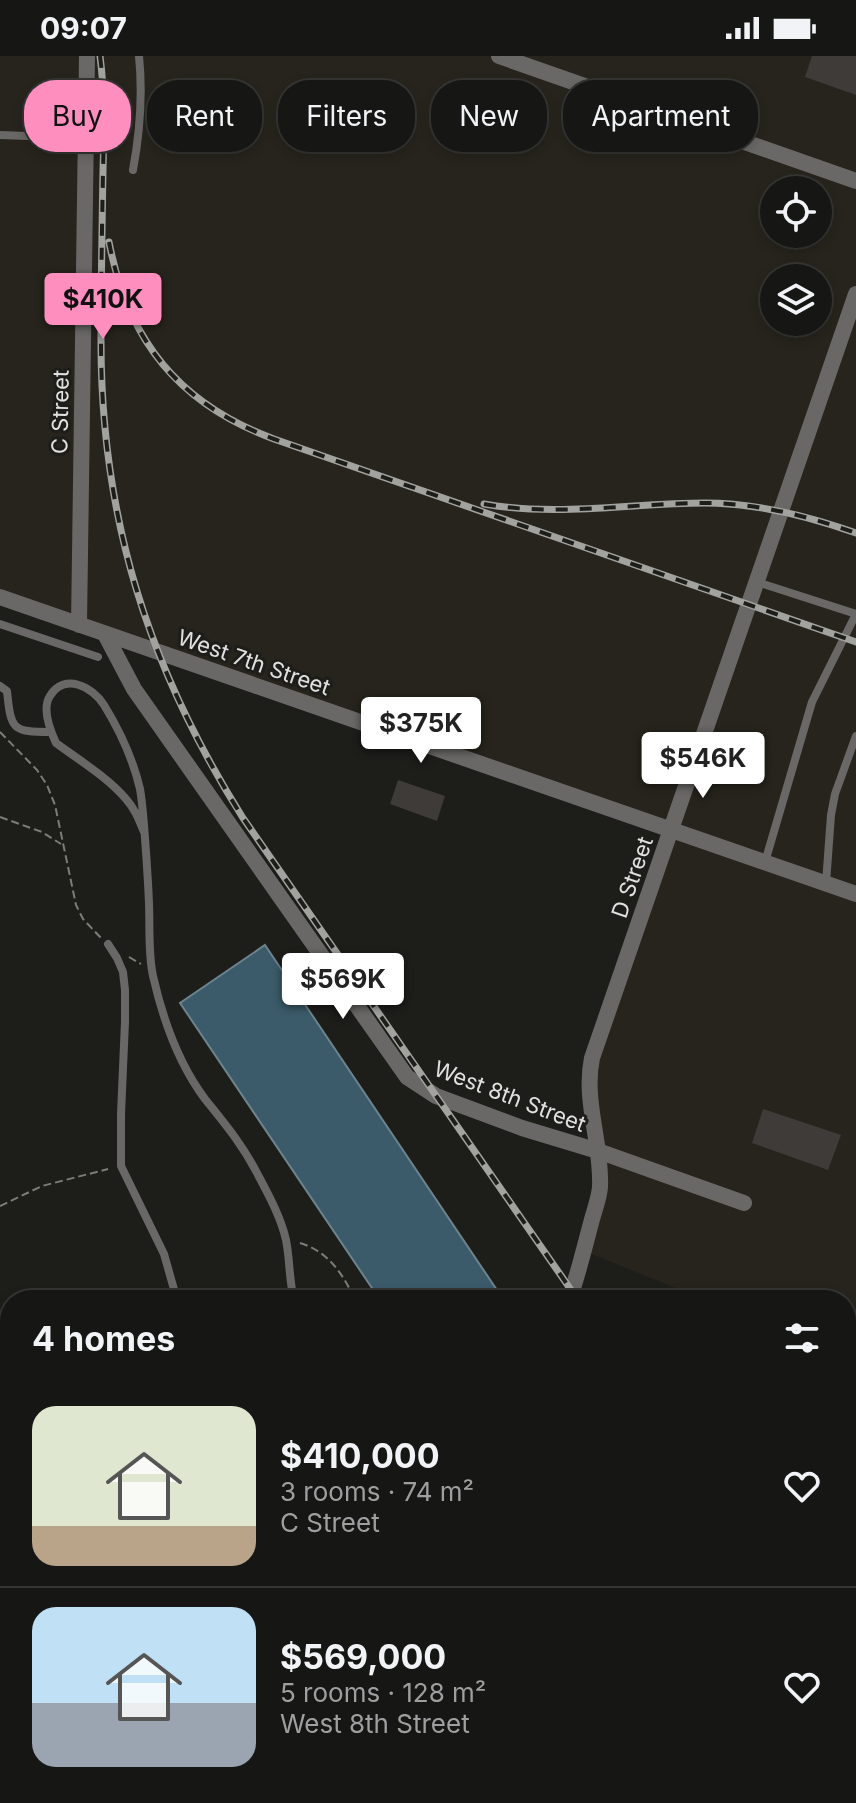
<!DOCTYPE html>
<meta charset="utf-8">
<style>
:root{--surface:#161614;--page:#232322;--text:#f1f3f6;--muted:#9e9fa0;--line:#353534;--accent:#fd8ebe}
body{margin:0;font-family:Inter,sans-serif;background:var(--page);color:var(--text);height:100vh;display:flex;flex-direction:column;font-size:30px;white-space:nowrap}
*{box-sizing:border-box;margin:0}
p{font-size:26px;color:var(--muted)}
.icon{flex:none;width:44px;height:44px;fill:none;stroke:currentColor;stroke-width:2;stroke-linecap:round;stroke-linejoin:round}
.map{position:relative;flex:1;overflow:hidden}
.drawer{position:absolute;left:0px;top:1234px;width:856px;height:514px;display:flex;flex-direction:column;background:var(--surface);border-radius:32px 32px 0 0;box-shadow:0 4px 12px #0003,0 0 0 2px var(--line)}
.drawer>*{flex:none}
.top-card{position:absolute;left:24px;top:24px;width:808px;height:72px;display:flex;gap:16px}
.buttons{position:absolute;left:760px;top:120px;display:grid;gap:16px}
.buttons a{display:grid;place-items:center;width:72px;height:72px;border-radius:50%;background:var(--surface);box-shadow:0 4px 12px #0003,0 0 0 2px var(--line);font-size:40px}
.price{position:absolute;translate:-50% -68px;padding:0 18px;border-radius:8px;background:#fff;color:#222;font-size:26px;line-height:52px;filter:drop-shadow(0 2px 4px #0008)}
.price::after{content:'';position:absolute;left:50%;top:48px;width:24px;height:18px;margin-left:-12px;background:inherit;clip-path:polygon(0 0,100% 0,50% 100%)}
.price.selected{background:var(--accent);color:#111}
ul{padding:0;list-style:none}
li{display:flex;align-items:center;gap:24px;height:200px;padding:0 32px}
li+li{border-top:2px solid var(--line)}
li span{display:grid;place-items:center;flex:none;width:224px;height:160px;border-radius:24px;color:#555}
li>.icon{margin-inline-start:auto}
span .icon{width:96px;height:96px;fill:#fffc;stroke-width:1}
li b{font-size:34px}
h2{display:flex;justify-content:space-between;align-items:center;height:96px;padding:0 32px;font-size:34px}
.chip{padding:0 28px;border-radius:32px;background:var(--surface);box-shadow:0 4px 12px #0003,0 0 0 2px var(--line);font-size:28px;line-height:72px}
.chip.selected{background:var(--accent);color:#111}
.status{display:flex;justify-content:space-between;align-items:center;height:56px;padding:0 40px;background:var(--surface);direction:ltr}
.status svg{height:22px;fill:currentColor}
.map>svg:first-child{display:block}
.built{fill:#26241c;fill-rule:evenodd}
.water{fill:#3b5b6a;stroke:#6d838d;stroke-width:2}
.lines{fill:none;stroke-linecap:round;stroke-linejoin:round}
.canal{stroke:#3b5b6a;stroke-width:14}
.building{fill:#3e3b39}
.path{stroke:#7c7c79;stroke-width:2;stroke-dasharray:8 4;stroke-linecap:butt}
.lane{stroke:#696866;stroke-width:8}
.street{stroke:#696866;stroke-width:16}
.rail-casing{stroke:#a2a29f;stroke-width:7}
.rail{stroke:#1d1d1a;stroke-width:4;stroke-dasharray:12;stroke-linecap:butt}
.labels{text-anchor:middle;stroke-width:6;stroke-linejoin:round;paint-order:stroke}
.street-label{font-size:22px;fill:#e2e1df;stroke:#1d1d1a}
</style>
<div class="status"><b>09:07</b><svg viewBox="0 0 49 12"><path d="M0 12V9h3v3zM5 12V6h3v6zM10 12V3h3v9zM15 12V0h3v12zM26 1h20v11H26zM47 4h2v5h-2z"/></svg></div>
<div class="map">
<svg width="856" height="1747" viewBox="0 0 856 1747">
<rect width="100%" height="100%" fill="#1d1d1a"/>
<path class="built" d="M0 0H856V1305L846 1301V1244H705L584 1195 598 1095 589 1018 671 774 0 535ZM774 134H818V178H774ZM774 222H818V266H774Z"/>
<path class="water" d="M265 889 503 1243 502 1244H380L180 947Z
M543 1738H588L589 1747H542Z
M646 1738H684L689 1744 684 1747H634Z"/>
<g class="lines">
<path class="canal" d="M36 1747 37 1738"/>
</g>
<path class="building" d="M812 0H856V39L805 21Z
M398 724 445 740 437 765 390 748Z
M763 1053 841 1079 828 1114 752 1087Z"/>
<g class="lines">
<path class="path" d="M0 676 37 714 47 729 55 749 76 849 83 863 101 882
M0 761 42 776 61 788
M129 901 141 908
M0 1150 42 1130 108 1113
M300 1187C329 1196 343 1218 355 1244"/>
<path class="lane" d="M0 79 85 82
M133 114C140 76 143 39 139 0
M757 526 856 558
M0 568 98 601
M0 630 7 635C11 674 12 676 51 676
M144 776C139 764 135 753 126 743 107 721 79 704 56 687 50 674 42 652 50 640 64 616 93 631 104 649 120 675 133 703 140 733 142 744 143 757 144 769 146 795 148 821 149 848 150 871 148 897 153 920 163 964 178 1007 205 1043 225 1068 242 1088 257 1117 268 1138 281 1161 286 1184 290 1204 289 1224 294 1244
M765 806 812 646 856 558
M826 827 831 759 835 738 856 680
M108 888 117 902 123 916 125 934V966L121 1058V1110L164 1198 177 1244
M195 1738V1747
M310 1738V1747
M709 1738 716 1747
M813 1738 819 1747
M520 1747V1738
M604 1747 615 1738"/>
<path class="street" d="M499 0 856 125
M0 541 856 838
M79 569 87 0
M105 578 134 633 407 1021 436 1040 522 1072 598 1095 744 1147
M569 1244C578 1219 584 1193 591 1167 594 1155 599 1143 600 1131 602 1087 583 1045 592 1002L856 238"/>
<g class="rail-casing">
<path id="rail" d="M100 0C105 38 104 77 103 115 102 172 101 229 101 286 101 463 149 613 243 762L578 1244
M109 186C128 285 179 348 274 383L856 586
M484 448C557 461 632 447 705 447 757 447 808 460 856 477
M846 1517 856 1523"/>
</g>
<use href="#rail" class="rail"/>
</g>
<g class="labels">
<g class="street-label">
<text transform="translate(60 356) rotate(-89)" y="8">C Street</text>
<text transform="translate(254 606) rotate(19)" y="8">West 7th Street</text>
<text transform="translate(632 821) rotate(-71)" y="8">D Street</text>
<text transform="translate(510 1040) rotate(21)" y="8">West 8th Street</text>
</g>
</g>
</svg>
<div class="buttons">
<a><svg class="icon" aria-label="locate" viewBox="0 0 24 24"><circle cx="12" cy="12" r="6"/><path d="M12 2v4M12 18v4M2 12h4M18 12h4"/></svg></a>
<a><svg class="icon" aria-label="layers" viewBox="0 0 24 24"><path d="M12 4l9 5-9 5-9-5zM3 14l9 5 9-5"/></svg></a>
</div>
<b class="price selected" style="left:103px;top:285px">$410K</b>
<b class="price" style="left:421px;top:709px">$375K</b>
<b class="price" style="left:703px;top:744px">$546K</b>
<b class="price" style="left:343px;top:965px">$569K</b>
<div class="top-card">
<a class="chip selected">Buy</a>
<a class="chip">Rent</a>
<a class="chip">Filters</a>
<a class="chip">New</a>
<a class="chip">Apartment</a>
</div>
<section class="drawer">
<h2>4 homes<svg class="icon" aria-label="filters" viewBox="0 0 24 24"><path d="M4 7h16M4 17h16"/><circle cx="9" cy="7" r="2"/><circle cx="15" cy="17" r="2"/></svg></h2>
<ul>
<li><span style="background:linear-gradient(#dfe7d0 75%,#b9a48a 0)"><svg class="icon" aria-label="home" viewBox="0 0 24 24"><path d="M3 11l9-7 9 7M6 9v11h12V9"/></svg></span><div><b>$410,000</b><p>3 rooms · 74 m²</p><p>C Street</p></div><svg class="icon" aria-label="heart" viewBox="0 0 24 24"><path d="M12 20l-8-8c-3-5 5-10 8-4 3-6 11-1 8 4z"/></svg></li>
<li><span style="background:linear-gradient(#bfe0f5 60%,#9aa5b1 0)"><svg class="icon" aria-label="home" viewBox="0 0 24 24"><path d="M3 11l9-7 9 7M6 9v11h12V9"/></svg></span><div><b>$569,000</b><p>5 rooms · 128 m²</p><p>West 8th Street</p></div><svg class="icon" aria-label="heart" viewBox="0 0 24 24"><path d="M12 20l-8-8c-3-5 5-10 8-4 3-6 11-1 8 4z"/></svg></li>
</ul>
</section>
</div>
